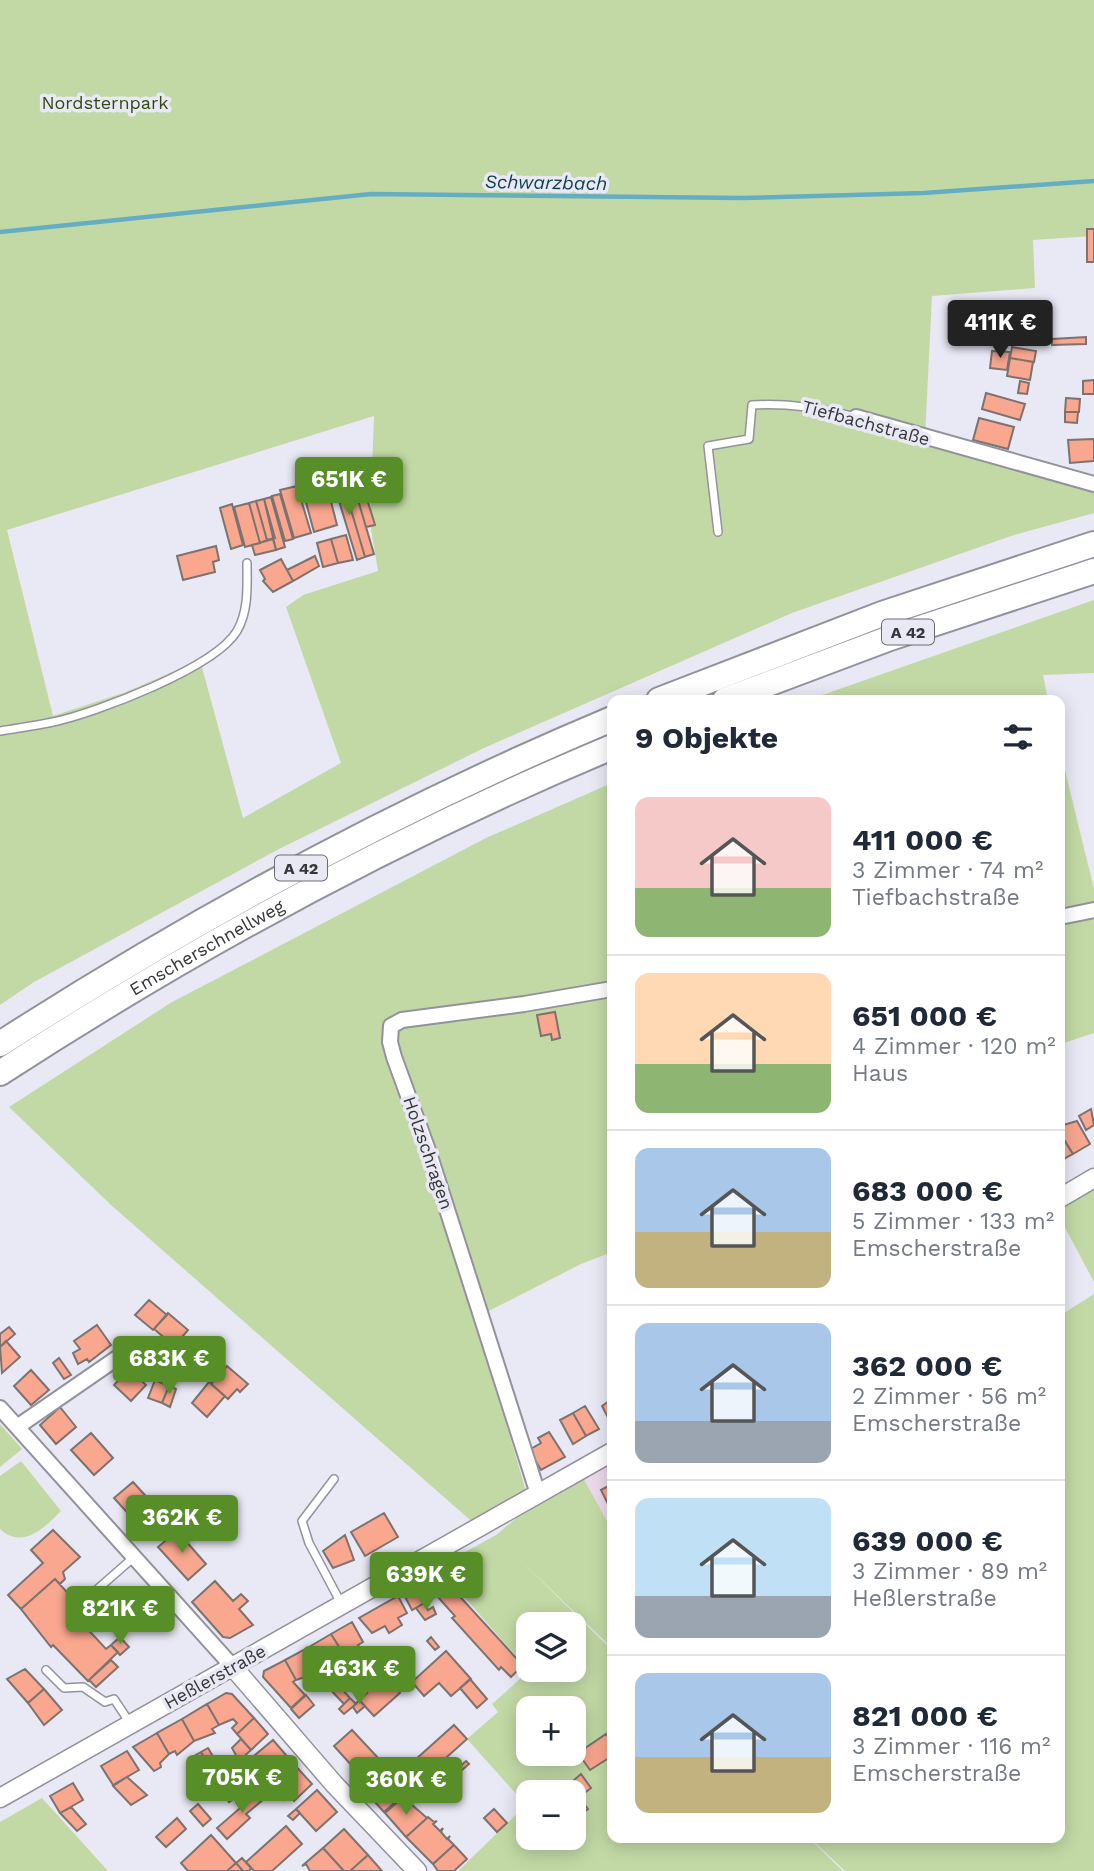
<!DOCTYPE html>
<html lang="de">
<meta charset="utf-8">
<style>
:root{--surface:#fff;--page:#f2f2f3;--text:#1f2937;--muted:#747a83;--line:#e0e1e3;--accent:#588e28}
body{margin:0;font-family:"Work Sans",sans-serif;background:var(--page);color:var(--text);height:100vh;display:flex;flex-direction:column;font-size:26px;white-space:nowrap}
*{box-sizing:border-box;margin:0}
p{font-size:23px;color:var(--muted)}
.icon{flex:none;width:38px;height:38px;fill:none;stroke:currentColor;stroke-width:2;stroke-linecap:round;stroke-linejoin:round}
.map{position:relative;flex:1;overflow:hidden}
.sheet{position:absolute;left:607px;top:695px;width:458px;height:1148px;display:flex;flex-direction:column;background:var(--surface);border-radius:14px;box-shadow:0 4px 18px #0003}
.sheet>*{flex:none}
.tools{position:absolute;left:516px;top:1612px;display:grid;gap:14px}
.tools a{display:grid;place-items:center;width:70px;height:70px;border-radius:14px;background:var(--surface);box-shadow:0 4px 18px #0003;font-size:35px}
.price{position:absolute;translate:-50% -60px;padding:0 16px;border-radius:7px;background:var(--accent);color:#fff;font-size:23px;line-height:46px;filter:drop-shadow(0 2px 4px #0008)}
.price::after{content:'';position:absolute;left:50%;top:42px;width:21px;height:16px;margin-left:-10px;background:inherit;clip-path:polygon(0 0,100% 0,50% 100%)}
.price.active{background:#222;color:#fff}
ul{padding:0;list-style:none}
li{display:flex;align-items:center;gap:21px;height:175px;padding:0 28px}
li+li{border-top:2px solid var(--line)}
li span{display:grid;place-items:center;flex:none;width:196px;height:140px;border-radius:14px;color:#555}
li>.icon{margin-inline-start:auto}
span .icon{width:84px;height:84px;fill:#fffc;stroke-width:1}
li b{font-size:30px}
h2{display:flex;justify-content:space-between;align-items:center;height:84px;padding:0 28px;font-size:30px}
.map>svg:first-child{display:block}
.education{fill:#ecdaec}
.green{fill:#c2d9a5;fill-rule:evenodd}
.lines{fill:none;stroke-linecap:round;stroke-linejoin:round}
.stream{stroke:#65aec2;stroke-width:4.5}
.building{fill:#f9a78e;stroke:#7d726f;stroke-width:2}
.service-casing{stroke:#92929c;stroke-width:10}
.minor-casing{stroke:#92929c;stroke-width:18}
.tertiary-casing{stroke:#92929c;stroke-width:21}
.motorway-casing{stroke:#92929c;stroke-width:28}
.service{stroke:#fff;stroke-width:7}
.minor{stroke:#fff;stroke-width:14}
.tertiary{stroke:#fff;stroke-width:18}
.motorway{stroke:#fff;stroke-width:24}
.labels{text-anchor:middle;stroke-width:7;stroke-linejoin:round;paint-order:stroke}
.shield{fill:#e9e9f5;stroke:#6c6c72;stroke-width:2}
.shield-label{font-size:16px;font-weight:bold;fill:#36363a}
.park-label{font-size:18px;fill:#354915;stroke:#e9e9f5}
.street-label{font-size:18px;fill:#36363a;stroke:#e9e9f5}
.water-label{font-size:19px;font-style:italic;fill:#0e3f4a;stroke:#e9e9f5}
</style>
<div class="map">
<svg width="1094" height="1871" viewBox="0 0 1094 1871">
<rect width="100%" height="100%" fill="#e9e9f5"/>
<path class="education" d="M612 1456V1530L581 1474Z"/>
<path class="green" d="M0 0H1094V236L1033 240 1035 288 932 296 925 437 1094 483V513L1011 536 792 613 484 748 279 849 34 982 0 1005ZM374 416 370 523 378 571 303 595 286 607 341 763 243 818 200 660 126 692 53 716 7 530Z
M1094 600V673L1043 675 1048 700H808Z
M1060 750 1094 889V1033L1061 1044Z
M612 783V1252L581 1264 475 1318 528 1498 477 1526 111 1205 9 1107 172 1002 486 838Z
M1094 1180V1282L1061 1220 1060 1200Z
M1094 1294V1871H845L810 1838H1060L1061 1315Z
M0 1424 22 1449 0 1467Z
M21 1461 61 1511C44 1528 23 1550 0 1529V1476Z
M581 1474 612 1530V1648L519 1559 612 1650V1838H809L843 1871H458L526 1805 467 1739 498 1712 492 1704 529 1671 438 1567 496 1535 540 1498ZM528 1624H574V1670H528ZM528 1708H574V1754H528ZM528 1792H574V1838H528Z
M42 1798 108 1871H0V1822Z"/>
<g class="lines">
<path class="stream" d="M0 232 371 194 742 198 924 193 1094 181"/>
</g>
<path class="building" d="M1087 229H1094V262H1087Z
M1086 337V344L1052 345V339Z
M1012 347 1036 351 1034 362 1010 358Z
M992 351 1010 352 1007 370 990 368Z
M1010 358 1033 362 1030 380 1007 376Z
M1094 380V394H1083V381Z
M1020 381 1029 383 1027 394 1018 393Z
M986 393 1025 404 1020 420 982 409Z
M1066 398 1080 399 1079 412H1065Z
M1065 412H1078L1077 423 1065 422Z
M979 418 1014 427 1008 449 973 440Z
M1094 439V461L1070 463 1068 440Z
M358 470 375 525 366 527 350 473Z
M350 473 374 554 365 557 341 476Z
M341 476 365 557 357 560 332 478Z
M325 478 337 525 314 532 301 484Z
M297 486 311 533 294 538 280 490Z
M280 494 293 539 285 541 272 496Z
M271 497 285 547 276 550 264 499Z
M264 499 275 538 267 540 256 501Z
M256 501 267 540 260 543 249 503Z
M249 503 260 543 245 547 234 507Z
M232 504 243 545 231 549 220 508Z
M346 535 353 560 338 563 331 539Z
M273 539 276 550 255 555 252 545Z
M331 539 338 563 323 567 317 543Z
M216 546 219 560 213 562 215 572 183 580 177 556Z
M315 556 319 566 293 581 287 570Z
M281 559 293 581 273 592 263 581 265 579 260 570Z
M555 1012 560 1038 552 1040 551 1034 541 1036 537 1015Z
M1091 1109 1094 1125 1086 1130 1079 1116Z
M1077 1121 1090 1144 1073 1154 1060 1133V1126Z
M1060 1134 1073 1154 1060 1161Z
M149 1300 167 1315 153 1330 135 1315Z
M168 1313 188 1330 174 1346 154 1329Z
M97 1325 111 1345 89 1362 87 1359 78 1364 73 1353 80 1349 74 1341Z
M9 1327 15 1334 0 1347V1334Z
M6 1341 20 1357 2 1373 0 1347Z
M59 1358 71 1375 64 1379 53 1363Z
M227 1366 248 1384 240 1392 237 1389 228 1399 211 1384Z
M129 1369 146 1385 131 1401 114 1385Z
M31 1370 49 1390 31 1405 14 1386Z
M155 1380 169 1386 162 1403 148 1398Z
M209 1382 225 1396 207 1417 192 1403Z
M169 1386 176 1389 170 1407 162 1403Z
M612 1399V1425L602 1406Z
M585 1406 599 1429 586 1436 573 1413Z
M60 1407 76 1427 56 1444 40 1425Z
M573 1413 586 1436 573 1444 560 1420Z
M549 1432 565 1457 541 1470 529 1450 541 1443 538 1438Z
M91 1433 113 1458 94 1475 71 1450Z
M133 1482 163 1515 144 1531 114 1498Z
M612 1484V1512L601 1490Z
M384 1513 398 1537 365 1556 351 1532Z
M53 1530 80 1557 63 1572 65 1579 60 1584 55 1579 21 1609 8 1595 43 1563 31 1550Z
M177 1531 206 1564 188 1580 158 1547Z
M345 1535 354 1560 333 1568 323 1551Z
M439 1572 452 1588 435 1597 425 1580Z
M55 1579 74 1600 69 1604 83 1619 80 1621 106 1649 111 1645 118 1652 88 1681 53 1645 51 1647 21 1609Z
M425 1580 435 1597 412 1610 403 1593Z
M215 1581 233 1601 241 1594 248 1601 239 1609 253 1625 230 1638 223 1637 192 1602Z
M452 1588 528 1671 521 1677 518 1670 511 1677 501 1667 499 1670 452 1618 455 1616 437 1596Z
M398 1596 407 1613 398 1618 402 1625 389 1633 385 1626 372 1633 359 1618Z
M424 1603 428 1610 433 1607 436 1614 425 1620 416 1608Z
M352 1622 363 1642 358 1645 360 1648 343 1653 331 1634Z
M331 1634 343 1653 329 1666 327 1662 320 1666 309 1647Z
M120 1637 129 1647 120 1655 111 1645Z
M431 1637 439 1647 435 1650 427 1641Z
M309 1647 320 1666 315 1669 317 1673 296 1680 285 1660Z
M391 1647 400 1657 396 1661 386 1651Z
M386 1651 396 1661 384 1670 381 1666 385 1663 380 1656Z
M446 1651 471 1679 451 1696 439 1683 424 1696 412 1682Z
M111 1660 118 1667 96 1687 89 1680Z
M285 1660 296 1680 293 1682 305 1695 291 1708 263 1677 264 1671Z
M357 1663 378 1681 373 1687 352 1669Z
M25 1669 44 1689 28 1703 7 1679Z
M352 1669 373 1687 383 1675 400 1693 374 1716 359 1700 367 1693 347 1675Z
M332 1678 350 1698 344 1704 325 1684Z
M470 1679 487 1699 477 1708 460 1688Z
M44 1689 62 1710 44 1725 28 1703Z
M226 1693 232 1694 254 1718 237 1734 232 1728 237 1723 233 1719 219 1725 207 1704Z
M306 1695 314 1705 299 1718 291 1709Z
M350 1698 356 1704 344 1714 339 1709Z
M359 1700 365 1706 357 1713 353 1707Z
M207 1704 219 1725 212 1729 215 1733 194 1741 182 1719Z
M254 1718 268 1734 251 1750 237 1734Z
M182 1719 194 1741 177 1755 175 1751 169 1754 157 1733Z
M454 1725 467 1739 419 1782 406 1768Z
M352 1730 380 1760 362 1777 334 1746Z
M157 1733 169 1754 160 1763 161 1767 154 1771 133 1747Z
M606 1734 612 1743V1756L590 1770 578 1753Z
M241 1739 251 1750 239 1761 232 1748Z
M273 1740 292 1762 273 1779 255 1763 259 1759 255 1755Z
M208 1748 221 1770 214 1774 201 1752Z
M127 1751 139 1770 113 1785 101 1766Z
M201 1752 214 1774 207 1778 194 1756Z
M466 1761 469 1764 461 1771 458 1768Z
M292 1762 312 1784 294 1801 289 1795 284 1800 279 1794 283 1790 273 1779Z
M374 1766 402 1796 384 1812 356 1781Z
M581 1774 591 1788 583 1794 573 1781Z
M407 1776 416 1785 411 1790 402 1780Z
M127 1777 147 1795 131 1805 113 1786Z
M73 1783 83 1800 60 1813 50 1796Z
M269 1783 272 1786 261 1796 264 1799 246 1814 250 1818 227 1839 217 1828Z
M223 1784 232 1800 229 1802 220 1787Z
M253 1786 259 1792 240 1808 236 1802Z
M317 1790 337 1812 316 1831 296 1809Z
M403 1797 427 1818 406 1837 385 1813Z
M582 1801 588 1809 580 1815 574 1808Z
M198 1804 211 1819 203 1826 190 1811Z
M71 1807 86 1824 77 1831 60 1813Z
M296 1809 300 1813 293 1820 288 1816Z
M494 1809 507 1823 497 1832 484 1818Z
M428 1817 434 1822 437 1821 433 1824 440 1831 443 1828 441 1832 447 1839 450 1836 448 1839 454 1845 433 1864 406 1837Z
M177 1818 186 1829 166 1847 156 1837Z
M286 1826 302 1844 272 1871H254L246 1862Z
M344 1829 368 1855 350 1871H344L323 1848Z
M211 1835 236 1863 227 1871H188L181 1863Z
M454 1845 467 1859 454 1871H438L433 1864Z
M323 1848 344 1871H310L306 1864 302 1866Z
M368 1855 382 1871H350Z
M242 1858 251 1868 249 1871H243L236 1863Z
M236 1863 243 1871H227Z"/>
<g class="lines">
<g class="service-casing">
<path id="service" d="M718 532 708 446 749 439 752 405C789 403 820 408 856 417
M0 731C17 728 35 726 53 722 95 713 215 668 237 631 249 610 247 586 247 563
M334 1479 302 1521 309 1543 342 1605
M105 1622 85 1600 133 1558
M46 1670 64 1688 83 1687 105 1702 114 1699 130 1723"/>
</g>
<g class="minor-casing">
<path id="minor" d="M856 417 1094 484
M1060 917 1094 910
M0 1408 233 1667
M17 1427 120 1356 146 1354 172 1367
M538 1494 429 1153 394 1057 390 1042 391 1026 402 1020 524 1004 612 989"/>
</g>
<g class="tertiary-casing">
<path id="tertiary" d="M1060 1198 1094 1178
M233 1667 334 1784 417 1871
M0 1798 612 1452"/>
</g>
<g class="motorway-casing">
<g id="motorway">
<path d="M659 700 882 614 1094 544"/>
<path d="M725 700 890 638 1094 571"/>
<path d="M0 1044C195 919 399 808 612 719"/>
<path id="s1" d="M0 1073C194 947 399 836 612 747"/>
</g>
</g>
<use href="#service" class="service"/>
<use href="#minor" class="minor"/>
<use href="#tertiary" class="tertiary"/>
<use href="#motorway" class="motorway"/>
</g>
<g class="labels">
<g class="shield">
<rect x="882" y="619.5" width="52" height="25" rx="5"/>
<rect x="275" y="855.5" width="52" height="25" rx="5"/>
</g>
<g class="shield-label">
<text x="908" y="638">A 42</text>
<text x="301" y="874">A 42</text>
</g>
<g class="park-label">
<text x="105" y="109">Nordsternpark</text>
</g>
<g class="street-label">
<text transform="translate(866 423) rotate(15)" y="6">Tiefbachstraße</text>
<text dy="6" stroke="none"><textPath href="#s1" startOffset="242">Emscherschnellweg</textPath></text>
<text transform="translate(428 1153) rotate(71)" y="6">Holzschragen</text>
<text transform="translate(215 1677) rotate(-29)" y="6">Heßlerstraße</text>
</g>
<g class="water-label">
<text transform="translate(546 182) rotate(1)" y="7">Schwarzbach</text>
</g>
</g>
</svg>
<div class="tools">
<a><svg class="icon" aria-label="layers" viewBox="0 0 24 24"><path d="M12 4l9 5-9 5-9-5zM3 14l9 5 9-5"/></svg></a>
<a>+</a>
<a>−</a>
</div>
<b class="price active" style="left:1000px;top:360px">411K €</b>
<b class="price" style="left:349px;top:517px">651K €</b>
<b class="price" style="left:169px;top:1396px">683K €</b>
<b class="price" style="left:182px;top:1555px">362K €</b>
<b class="price" style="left:426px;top:1612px">639K €</b>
<b class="price" style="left:120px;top:1646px">821K €</b>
<b class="price" style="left:359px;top:1706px">463K €</b>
<b class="price" style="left:242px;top:1815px">705K €</b>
<b class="price" style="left:406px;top:1817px">360K €</b>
<section class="sheet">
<h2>9 Objekte<svg class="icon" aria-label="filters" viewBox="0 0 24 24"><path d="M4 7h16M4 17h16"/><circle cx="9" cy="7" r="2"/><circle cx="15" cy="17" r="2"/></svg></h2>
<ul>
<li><span style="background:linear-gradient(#f6c9c9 65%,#8fb573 0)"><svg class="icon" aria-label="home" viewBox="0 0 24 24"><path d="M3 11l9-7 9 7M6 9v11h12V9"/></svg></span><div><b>411 000 €</b><p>3 Zimmer · 74 m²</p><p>Tiefbachstraße</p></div></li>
<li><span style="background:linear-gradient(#ffd9b3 65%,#8fb573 0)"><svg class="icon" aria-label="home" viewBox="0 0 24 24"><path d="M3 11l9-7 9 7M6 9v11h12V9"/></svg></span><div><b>651 000 €</b><p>4 Zimmer · 120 m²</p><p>Haus</p></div></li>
<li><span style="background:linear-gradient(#a9c7e8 60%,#c2b280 0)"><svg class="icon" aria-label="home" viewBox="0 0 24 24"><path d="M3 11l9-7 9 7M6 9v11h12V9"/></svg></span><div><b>683 000 €</b><p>5 Zimmer · 133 m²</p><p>Emscherstraße</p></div></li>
<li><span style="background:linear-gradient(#a9c7e8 70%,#9aa5b1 0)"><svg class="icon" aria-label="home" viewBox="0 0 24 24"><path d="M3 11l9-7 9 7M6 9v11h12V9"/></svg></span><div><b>362 000 €</b><p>2 Zimmer · 56 m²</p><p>Emscherstraße</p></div></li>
<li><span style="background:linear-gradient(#bfe0f5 70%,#9aa5b1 0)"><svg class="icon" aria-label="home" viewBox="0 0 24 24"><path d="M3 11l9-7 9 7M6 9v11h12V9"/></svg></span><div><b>639 000 €</b><p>3 Zimmer · 89 m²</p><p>Heßlerstraße</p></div></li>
<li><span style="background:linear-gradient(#a9c7e8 60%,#c2b280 0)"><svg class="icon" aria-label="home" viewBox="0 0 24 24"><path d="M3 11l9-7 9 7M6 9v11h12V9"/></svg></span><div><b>821 000 €</b><p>3 Zimmer · 116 m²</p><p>Emscherstraße</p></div></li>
</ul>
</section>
</div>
